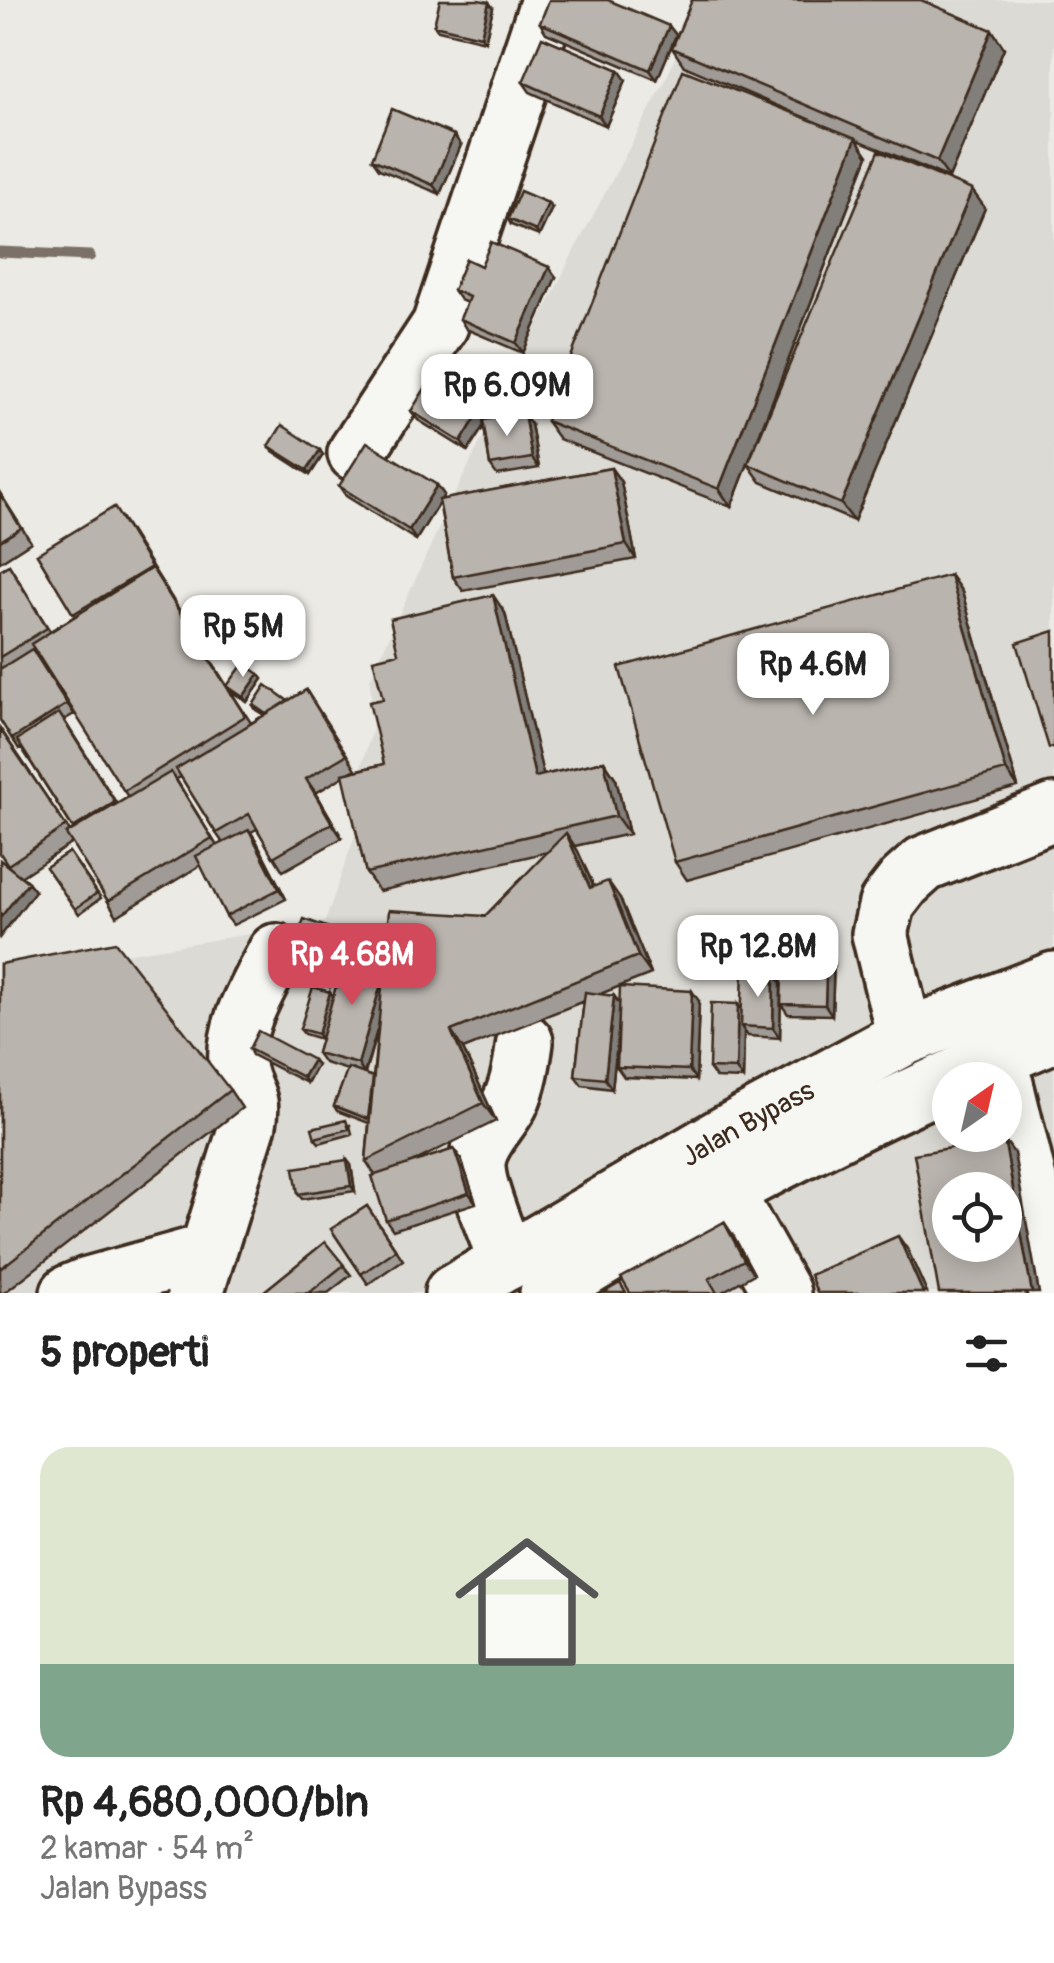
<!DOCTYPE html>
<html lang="id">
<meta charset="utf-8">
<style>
:root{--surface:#fff;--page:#f6f6f6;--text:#222;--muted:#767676;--accent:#d1495b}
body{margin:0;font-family:Pangolin,sans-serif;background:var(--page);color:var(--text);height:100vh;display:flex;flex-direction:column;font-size:38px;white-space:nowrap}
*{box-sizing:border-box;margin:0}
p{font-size:32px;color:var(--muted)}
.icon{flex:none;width:55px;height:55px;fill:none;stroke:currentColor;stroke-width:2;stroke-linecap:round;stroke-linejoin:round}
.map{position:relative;height:1293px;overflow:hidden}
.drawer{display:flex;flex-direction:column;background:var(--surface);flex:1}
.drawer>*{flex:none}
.needle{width:65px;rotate:34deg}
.fabs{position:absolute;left:932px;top:1062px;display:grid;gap:20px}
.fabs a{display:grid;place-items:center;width:90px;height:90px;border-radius:50%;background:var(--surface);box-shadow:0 5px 25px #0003;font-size:50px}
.price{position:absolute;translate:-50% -85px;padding:0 22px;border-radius:20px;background:#fff;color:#222;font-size:32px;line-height:65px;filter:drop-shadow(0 2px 5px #0008)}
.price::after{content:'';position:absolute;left:50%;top:60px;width:30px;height:22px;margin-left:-15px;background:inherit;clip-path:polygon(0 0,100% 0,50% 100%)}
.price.on{background:var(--accent);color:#fff}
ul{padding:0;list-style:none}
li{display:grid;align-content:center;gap:20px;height:530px;padding:0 40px}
li span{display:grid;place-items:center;height:310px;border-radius:30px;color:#555}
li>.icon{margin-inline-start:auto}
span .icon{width:180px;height:180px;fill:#fffc;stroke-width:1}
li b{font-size:42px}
h2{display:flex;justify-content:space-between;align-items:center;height:120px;padding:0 40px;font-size:42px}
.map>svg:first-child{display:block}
.built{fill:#dcdad4;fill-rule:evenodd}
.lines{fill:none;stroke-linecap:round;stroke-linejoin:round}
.stream{stroke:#7c7167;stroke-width:11}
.minor-casing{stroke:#3b2a1e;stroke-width:62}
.highway-casing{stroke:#3b2a1e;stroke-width:62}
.minor{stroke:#f6f6f2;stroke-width:55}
.highway{stroke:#f6f6f2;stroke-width:55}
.wall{fill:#a09b96;stroke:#3b2a1e;stroke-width:2.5;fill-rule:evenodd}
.shaded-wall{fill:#827e7a;stroke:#3b2a1e;stroke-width:2.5}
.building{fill:#bab4ae;stroke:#3b2a1e;stroke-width:2.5;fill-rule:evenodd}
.labels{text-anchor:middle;stroke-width:9;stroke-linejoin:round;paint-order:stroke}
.street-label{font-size:28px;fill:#3b2a1e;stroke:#f6f6f2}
</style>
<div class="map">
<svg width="1054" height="1293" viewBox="0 0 1054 1293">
<rect width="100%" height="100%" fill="#ebeae5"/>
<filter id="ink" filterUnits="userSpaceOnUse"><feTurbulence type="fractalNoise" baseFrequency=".01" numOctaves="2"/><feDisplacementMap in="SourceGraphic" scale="20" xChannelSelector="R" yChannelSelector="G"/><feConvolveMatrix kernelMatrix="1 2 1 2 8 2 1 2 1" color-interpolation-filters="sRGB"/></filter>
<g filter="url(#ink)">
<path class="built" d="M701 0H1054V1293H0V972L7 973 325 922 355 835 349 805 373 728 370 679 446 512 574 251 664 83ZM950 1080H1005V1135H950ZM950 1190H1005V1245H950Z"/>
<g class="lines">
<path class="stream" d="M0 252 90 256"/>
<g class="minor-casing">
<path id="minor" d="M356 453 440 325 549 0
M905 1037 880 934 887 904 904 882 924 864 1054 812
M1005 1084 1054 1286
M725 1191 782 1293
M507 1262C499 1237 476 1189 477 1164 478 1141 500 1123 510 1103 519 1084 522 1063 525 1042
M69 1293 88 1285 207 1252
M195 1293 248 1124C254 1095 243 1095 238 1071 230 1029 258 988 276 952"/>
</g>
<g class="highway-casing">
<g id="highway">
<path id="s1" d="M453 1293 722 1136 905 1037 1054 980"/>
<path d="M548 1293C603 1255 662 1225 721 1193 829 1135 940 1081 1054 1034"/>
</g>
</g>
<use href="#minor" class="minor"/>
<use href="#highway" class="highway"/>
</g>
<path class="wall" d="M493 8 485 41 438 30 434 25Z
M540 23 669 26 676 35 657 80 546 33Z
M992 30 1004 48 949 178 856 139 868 156 731 507 559 439 546 421 832 129 684 66 672 48Z
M626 80 606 126 530 92 523 82Z
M461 145 440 194 379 169 372 159Z
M552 208 539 236 511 225 508 219Z
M985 208 854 521 761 482 748 464Z
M481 266 556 277 523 353 466 329 460 319 467 303 460 300 453 290Z
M492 391 499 401 488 420 531 424 539 468 497 475 490 465 484 426 468 451 418 420 411 411Z
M269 446 323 455 310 475 273 451Z
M611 468 621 482 636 559 463 591 453 577 439 502 416 540 346 496 339 486 437 485 444 495 441 500Z
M0 493 31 542 0 562Z
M121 517 227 686 259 674 263 679 247 702 231 691 228 687 251 723 264 715 256 710 253 705 288 701 306 690 356 769 350 772 384 764 383 699 398 653 505 613 543 775 604 761 616 779 629 834 575 846 594 886 620 898 651 974 600 994 614 996 620 1003 699 1001 696 1080 624 1077 617 1067 618 1032 612 1089 582 1085 575 1076 584 1001 463 1049 496 1121 409 1164 454 1149 461 1159 476 1203 393 1230 386 1220 375 1175 366 1161 369 1123 337 1111 334 1106 348 1070 324 1063 317 1053 321 1039 304 1034 300 1029 333 996 384 962 485 916 548 852 379 891 366 873 344 776 316 793 342 838 283 871 257 829 251 832 286 899 233 925 226 916 201 865 117 916 72 843 22 876 28 882 35 891 9 867 0 853V728L70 832 74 830 21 747 19 749 0 720V570L9 565 50 631 75 616 37 554ZM38 654 128 797 117 804 64 720 74 714 36 655ZM181 777 216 833 223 843 217 846 176 779ZM378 1027 373 1077 365 1074Z
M950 575 962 592 1018 787 687 880 675 862Z
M69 852 101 898 79 914 46 867Z
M347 942 330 987 294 974 287 964Z
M827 947 834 957 832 1015 788 1014 781 1004Z
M0 964 230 1090 242 1108 4 1293H0Z
M774 973 781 983 780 1038 748 1036 744 1031 743 1079 716 1078 709 1068Z
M249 1049 313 1060 317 1065 307 1083 252 1055Z
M350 1125 352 1134 319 1143 315 1138Z
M347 1160 351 1165 355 1191 302 1199 298 1194Z
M367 1206 403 1260 368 1284 331 1229Z
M724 1222 734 1237 754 1274 720 1293H630Z
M325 1242 351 1275 328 1293H262Z"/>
<path class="shaded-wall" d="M489 2 493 8 485 41 481 36Z
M669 26 676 35 657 80 650 70Z
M992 30 1004 48 949 178 937 161Z
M619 70 626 80 606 126 599 116Z
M454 135 461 145 440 194 433 185Z
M856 138 868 156 731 507 719 489Z
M972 190 985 208 854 521 841 504Z
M548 203 552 208 539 236 536 231Z
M549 267 556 277 523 353 516 343Z
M492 391 499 401 468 451 461 442Z
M524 414 531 424 539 468 532 458Z
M320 450 323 455 310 475 307 470Z
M611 468 621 482 636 559 626 544Z
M437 485 444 495 416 540 409 530Z
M950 575 962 592 1018 787 1006 770Z
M493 595 505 613 548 795 535 777Z
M259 674 263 679 247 702 243 697Z
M604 761 616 779 629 834 616 816Z
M306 779 316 793 342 838 332 823Z
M249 830 256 840 286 899 279 889Z
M566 833 578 851 602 906 590 888Z
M608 881 620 898 651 974 638 956Z
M28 882 35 891 0 937V918Z
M340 932 347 942 330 987 323 977Z
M827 947 834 957 832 1015 825 1005Z
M387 963 394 973 364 1074 358 1064Z
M774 973 781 983 780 1038 773 1028Z
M692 991 699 1001 696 1080 689 1070Z
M330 992 334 997 321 1039 318 1034Z
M614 996 621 1006 612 1089 605 1079Z
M738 1004 745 1014 741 1026 744 1031 743 1079 736 1069Z
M451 1031 463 1049 496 1121 483 1103Z
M313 1060 317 1065 307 1083 303 1077Z
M1004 1139 1014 1153 1039 1293H1032Z
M454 1149 461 1159 476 1203 469 1193Z
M347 1160 351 1165 355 1191 351 1186Z
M724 1222 734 1237 754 1274 744 1260Z
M898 1236 908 1250 927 1293H923Z"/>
<path class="building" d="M440 0H479L489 2 481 36 434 25Z
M549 0H608L669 26 650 70 540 23Z
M692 0H921L992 30 937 161 672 48Z
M542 37 619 70 599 116 523 82Z
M683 70 856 138 719 489 546 421Z
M392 109 454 135 433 185 372 159Z
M879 151 972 190 841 504 748 464Z
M520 191 548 203 536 231 508 219Z
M491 242 549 267 516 343 460 319 469 297 453 290 466 259 481 266Z
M442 361 492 391 461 442 411 411Z
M524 414 532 458 490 465 483 420Z
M282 425 320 450 307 470 269 446Z
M367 442 437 485 409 530 339 486Z
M611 468 626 544 453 577 439 500Z
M0 494 21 528 0 541Z
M114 507 151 567 73 614 37 554Z
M9 565 47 628 0 657V570Z
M152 568 245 716 124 791 31 644Z
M950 575 1006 770 675 862 619 667Z
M493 595 535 777 604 761 616 816 366 873 343 774 384 764 369 702 383 699 373 659 398 653 390 619Z
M1054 631V747L1049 748 1017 643Z
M32 649 67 704 12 739 0 720V669Z
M244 663 259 674 243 697 227 686Z
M266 685 288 701 266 714 253 705Z
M306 690 346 755 306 779 332 823 273 857 249 814 216 833 176 769Z
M59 713 115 802 73 828 17 740Z
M0 729 66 826 8 865 0 853Z
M171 772 212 838 108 901 66 834Z
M249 830 279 889 226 916 196 856Z
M566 833 590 888 608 881 638 956 451 1031 483 1103 366 1161 389 910 485 916Z
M69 852 97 893 75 909 46 867Z
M0 860 28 882 0 918Z
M304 919 340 932 323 977 287 964Z
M115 942 230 1090 0 1269V964Z
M783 945 827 947 825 1005 781 1004Z
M346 951 384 962 383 977 358 1064 317 1053Z
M743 971 774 973 773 1028 741 1026Z
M313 987 330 992 318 1034 300 1029Z
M620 987 692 991 689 1070 617 1067Z
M585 992 614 996 605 1079 575 1076Z
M711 1003 738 1004 736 1069 709 1068Z
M258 1031 313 1060 303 1077 249 1049Z
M348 1068 373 1077 368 1119 334 1106Z
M346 1120 349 1129 315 1138 312 1128Z
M1004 1139 1032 1293H939L914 1154ZM950 1190H1005V1245H950Z
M454 1149 469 1193 386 1220 372 1176Z
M347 1160 351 1186 298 1194 294 1168Z
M367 1206 396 1250 361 1274 331 1229Z
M724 1222 744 1260 709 1279 717 1293H630L621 1278Z
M898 1236 923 1293H817L810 1275Z
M325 1242 344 1265 309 1293H262Z
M620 1283 626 1293H603Z"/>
</g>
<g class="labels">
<g class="street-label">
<text dy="10" stroke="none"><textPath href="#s1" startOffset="340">Jalan Bypass</textPath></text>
</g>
</g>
</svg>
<div class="fabs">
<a><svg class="needle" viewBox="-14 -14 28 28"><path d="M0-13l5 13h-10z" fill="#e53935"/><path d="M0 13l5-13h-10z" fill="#767676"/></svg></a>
<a><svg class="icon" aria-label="locate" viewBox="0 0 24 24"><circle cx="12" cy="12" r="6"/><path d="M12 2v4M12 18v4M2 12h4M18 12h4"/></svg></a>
</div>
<b class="price" style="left:507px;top:439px">Rp 6.09M</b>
<b class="price" style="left:243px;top:680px">Rp 5M</b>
<b class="price" style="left:813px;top:718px">Rp 4.6M</b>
<b class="price" style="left:758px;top:1000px">Rp 12.8M</b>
<b class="price on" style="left:352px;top:1008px">Rp 4.68M</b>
</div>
<section class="drawer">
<h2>5 properti<svg class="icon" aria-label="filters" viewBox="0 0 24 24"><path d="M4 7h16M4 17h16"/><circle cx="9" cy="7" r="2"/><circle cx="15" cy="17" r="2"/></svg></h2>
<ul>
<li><span style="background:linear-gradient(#dfe7d0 70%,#7fa58c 0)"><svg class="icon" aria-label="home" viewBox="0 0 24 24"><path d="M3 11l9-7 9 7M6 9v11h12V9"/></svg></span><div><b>Rp 4,680,000/bln</b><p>2 kamar · 54 m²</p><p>Jalan Bypass</p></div></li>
</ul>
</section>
